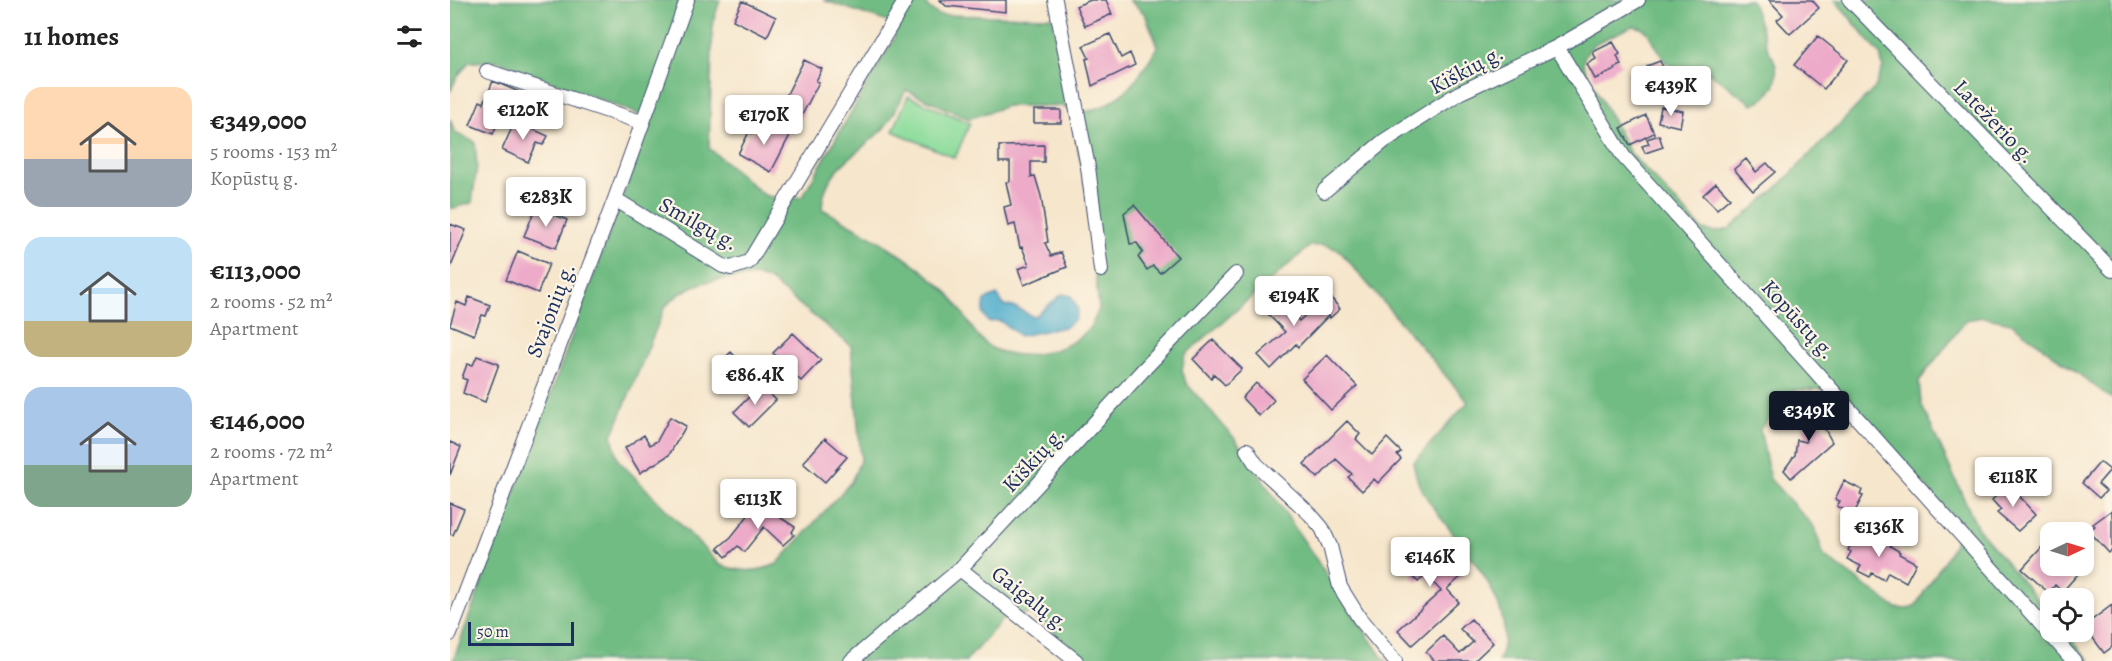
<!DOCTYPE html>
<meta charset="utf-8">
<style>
:root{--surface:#fff;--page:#f2f2f2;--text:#222;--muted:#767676;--accent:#111827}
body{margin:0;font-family:Alegreya,serif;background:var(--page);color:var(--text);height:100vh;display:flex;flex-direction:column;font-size:22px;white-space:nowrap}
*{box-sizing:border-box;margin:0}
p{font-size:20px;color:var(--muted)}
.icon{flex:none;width:33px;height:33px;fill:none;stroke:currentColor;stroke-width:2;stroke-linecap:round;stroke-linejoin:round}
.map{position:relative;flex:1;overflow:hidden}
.details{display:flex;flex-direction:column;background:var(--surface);width:450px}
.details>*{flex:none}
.needle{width:39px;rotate:86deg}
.buttons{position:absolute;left:1590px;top:522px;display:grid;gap:12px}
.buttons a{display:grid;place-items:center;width:54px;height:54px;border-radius:12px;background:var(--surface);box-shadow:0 3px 9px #0003;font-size:30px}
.scale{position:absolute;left:18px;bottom:15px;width:106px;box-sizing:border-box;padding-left:6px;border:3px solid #1b2f5e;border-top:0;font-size:16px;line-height:21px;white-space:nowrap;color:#1b2f5e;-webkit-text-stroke:4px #fcf5e5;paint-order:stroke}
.price{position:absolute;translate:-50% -51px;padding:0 14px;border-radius:6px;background:#fff;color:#222;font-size:20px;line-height:39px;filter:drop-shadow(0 2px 3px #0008)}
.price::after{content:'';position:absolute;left:50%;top:36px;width:18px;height:14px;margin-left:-9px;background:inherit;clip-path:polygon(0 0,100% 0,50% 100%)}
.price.active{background:var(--accent);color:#fff}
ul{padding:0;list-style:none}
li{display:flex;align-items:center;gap:18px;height:150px;padding:0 24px}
li span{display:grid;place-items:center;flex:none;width:168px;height:120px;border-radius:18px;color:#555}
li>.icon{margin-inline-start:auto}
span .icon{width:72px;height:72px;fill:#fffc;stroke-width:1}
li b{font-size:26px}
h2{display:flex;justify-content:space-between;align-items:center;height:72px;padding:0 24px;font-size:26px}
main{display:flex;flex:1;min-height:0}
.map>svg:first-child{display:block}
.green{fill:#8cdc9b;stroke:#54867c;stroke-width:1.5}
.forest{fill:#71bc83;stroke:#467670;stroke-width:1.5;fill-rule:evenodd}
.water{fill:#4dadcc;stroke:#346e95;stroke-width:1.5}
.building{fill:#edaac9}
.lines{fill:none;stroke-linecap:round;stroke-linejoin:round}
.minor-casing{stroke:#3c4a6e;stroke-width:16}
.minor{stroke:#fff;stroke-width:14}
.labels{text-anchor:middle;stroke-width:4.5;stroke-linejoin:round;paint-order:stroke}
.street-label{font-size:22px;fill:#1b2f5e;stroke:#fcf5e5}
</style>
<main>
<section class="details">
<h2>11 homes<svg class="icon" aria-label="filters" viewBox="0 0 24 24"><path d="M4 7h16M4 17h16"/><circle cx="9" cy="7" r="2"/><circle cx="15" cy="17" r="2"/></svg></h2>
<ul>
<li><span style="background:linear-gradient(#ffd9b3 60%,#9aa5b1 0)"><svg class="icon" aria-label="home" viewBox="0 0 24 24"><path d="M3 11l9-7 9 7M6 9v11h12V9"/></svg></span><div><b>€349,000</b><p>5 rooms · 153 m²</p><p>Kopūstų g.</p></div></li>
<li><span style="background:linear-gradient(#bfe0f5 70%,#c2b280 0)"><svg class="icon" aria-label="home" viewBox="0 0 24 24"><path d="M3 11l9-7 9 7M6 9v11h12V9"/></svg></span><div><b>€113,000</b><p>2 rooms · 52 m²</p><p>Apartment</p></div></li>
<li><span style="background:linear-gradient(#a9c7e8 65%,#7fa58c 0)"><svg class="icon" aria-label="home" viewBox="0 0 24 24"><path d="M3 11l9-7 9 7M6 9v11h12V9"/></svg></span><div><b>€146,000</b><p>2 rooms · 72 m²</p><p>Apartment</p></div></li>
</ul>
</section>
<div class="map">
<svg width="1662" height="661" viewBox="0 0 1662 661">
<rect width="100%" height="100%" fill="#fcf5e5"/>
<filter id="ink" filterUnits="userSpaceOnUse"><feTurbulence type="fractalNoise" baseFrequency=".0167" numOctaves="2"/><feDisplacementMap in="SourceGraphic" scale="12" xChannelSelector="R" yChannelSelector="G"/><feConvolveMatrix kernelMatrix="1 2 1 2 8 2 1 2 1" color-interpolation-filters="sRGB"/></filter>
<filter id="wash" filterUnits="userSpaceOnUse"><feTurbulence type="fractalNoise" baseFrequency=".008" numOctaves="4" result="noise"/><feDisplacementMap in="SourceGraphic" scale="24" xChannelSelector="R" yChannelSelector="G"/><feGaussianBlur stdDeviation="1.35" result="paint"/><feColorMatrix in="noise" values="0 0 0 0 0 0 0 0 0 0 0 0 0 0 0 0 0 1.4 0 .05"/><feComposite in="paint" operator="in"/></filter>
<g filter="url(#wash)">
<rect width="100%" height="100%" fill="#f6e6cc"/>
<path class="green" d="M458 96 520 123 505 158 443 131Z"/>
<path class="forest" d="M0 0H270L263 22 259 148 314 195 331 199 352 197 445 37 438 22 373 0H474L479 9 489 15 603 17 611 76 634 112C673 104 689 78 708 46L695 14 679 0H1301C1307 15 1312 31 1317 46 1318 52 1324 57 1325 63 1331 82 1320 98 1302 104L1260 73 1230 70 1216 63 1199 34 1193 28 1183 26 1144 44 1135 55 1133 65 1180 153 1253 230 1265 232 1279 229 1327 188 1425 88 1433 67 1430 54 1385 0H1662V399L1561 323 1533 317 1516 320 1469 381 1471 404 1527 527 1600 615V632H1615L1640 661H1048C1077 602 997 535 971 489 967 482 965 471 963 463L1018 402 889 250 874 245 860 246 735 355 732 370 736 383 786 440 932 657 938 661H639L580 613 553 619 516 661H3L201 119 48 61 19 62 7 77 0 92ZM456 90 519 119 556 106H612L621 112 637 193 649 309C646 314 644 322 641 326 622 352 568 364 540 347 522 335 513 309 498 293 461 257 417 233 372 209 372 170 407 155 432 130 442 120 449 103 456 90ZM308 276 319 280 401 346 411 459 401 482 327 564C306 573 291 572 270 565L168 460 162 436 215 307C242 277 271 280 308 276ZM1372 389 1413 416 1512 527 1499 553 1466 605 1458 609 1446 608 1374 556 1364 527 1320 479 1310 429 1343 390Z
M0 119 5 133 25 142 27 166 22 203 0 209Z"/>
<path class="water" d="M612 294 621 296 628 309 625 320 615 327 570 336 550 321 538 322 533 313 535 300 547 295 554 305 567 308 584 317Z"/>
<g id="blocks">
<path class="building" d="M490 0H556V12L496 6Z
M641 0H656L662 14 635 26 626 6Z
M1319 0H1362L1369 8 1340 34 1327 20 1333 15Z
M292 1 326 17 317 37 283 20Z
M660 34 671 58 680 53 685 65 642 86 636 59 639 58 633 46Z
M1368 36 1398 60 1374 89 1344 65Z
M1163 42 1170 54 1167 56 1171 65 1164 68 1165 70 1145 79 1137 64 1146 59 1143 52Z
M354 60 372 69 366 81 369 82 349 121 329 110Z
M1210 61 1214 69 1200 75 1197 66Z
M1195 75 1199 82 1188 88 1184 81Z
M43 81 69 92 65 102 72 105 67 118 52 112 43 134 20 125 30 101 34 103Z
M1211 107 1233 111 1230 127 1208 122Z
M584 110H611V123H584Z
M1196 115 1204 133 1180 145 1171 128Z
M311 120 340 135 321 172 288 154 299 132 303 134Z
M65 121 98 136 93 145 87 143 78 162 52 150Z
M1209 135 1213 147 1195 153 1192 146 1199 144 1197 139Z
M594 145V162H581V177L585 176 591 196 598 242 595 243 601 256 611 252 617 267 574 285 568 269 579 265 572 247 570 248 565 224 558 226 554 207 561 205 556 182 560 181V162H549V146Z
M1296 159 1306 172 1317 163 1325 172 1303 191 1284 169Z
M1266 183 1280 198 1267 209 1253 195Z
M684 205 728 257 710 273 703 266 697 270 688 257 693 252 687 243 680 244 674 213Z
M86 207 117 220 106 248 74 236Z
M0 224 16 230 0 269Z
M68 251 99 264 88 293 56 280Z
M878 294 890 309 880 318 879 315 848 347 846 344 821 369 808 355 835 332 813 309 827 296 849 321Z
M19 297 40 305 36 316 32 315 24 335 0 325 7 302 16 306Z
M343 333 371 360 351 381 323 353Z
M763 340 792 369 775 385 764 374 761 378 743 359Z
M281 352 292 364 275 380 264 368Z
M877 355 907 386 881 410 852 379Z
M27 356 49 364 35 402 13 393 17 380 12 378 17 364 23 365Z
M806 383 824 400 809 416 792 398Z
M311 385 326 400 299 427 284 412Z
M1362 406 1382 442 1341 478 1334 470 1345 455 1347 440 1356 442 1351 412Z
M220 417 236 426 219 455 190 473 175 448 194 435 200 445 207 441Z
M897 421 910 434 906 439 922 455 937 438 951 452 947 455 951 459 928 483 924 479 912 491 898 477 902 474 886 459 868 478 854 464Z
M375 438 397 457 375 482 353 463Z
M0 442 11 447 0 475Z
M1650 462 1660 470 1648 484 1656 491 1649 498 1632 483Z
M1394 481 1412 490 1410 495 1413 496 1403 515 1387 506 1390 501 1385 499Z
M1558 484 1586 514 1568 531 1547 513 1551 510 1542 500Z
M0 503 14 509 3 535 0 534Z
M308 503 345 527 342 532 344 535 333 545 314 527 294 552 288 546 276 557 268 548 281 537Z
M1662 510V550L1659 553 1639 531 1645 526 1643 524Z
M1408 531 1422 534 1441 544 1440 546 1450 552 1449 554 1466 563 1456 582 1438 572 1434 580 1422 573 1420 577 1408 571 1411 566 1397 559 1401 552 1398 550Z
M979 537 1013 575 997 589 1009 602 962 645 948 630 991 591 976 575 968 582 961 575 964 572 960 568 957 571 950 563Z
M1592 547 1600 555V566L1614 568 1618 566 1628 574 1612 592 1605 585 1599 593 1572 569Z
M1662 605V647L1654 653 1634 626Z
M1021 619 1043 643 1024 661H985L976 652 993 636 1010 654 1023 642 1010 629Z"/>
</g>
</g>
<g filter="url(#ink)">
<use href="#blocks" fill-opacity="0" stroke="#3c4a6e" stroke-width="1.5"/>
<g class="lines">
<g class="minor-casing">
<path id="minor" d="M605 0 638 167 651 270
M1400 0 1662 270
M1107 47 1173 156 1624 661
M37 71 191 122
M874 191 934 141 1009 93 1107 47 1188 0
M165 199 273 266 281 268 299 262 456 0
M797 450 806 464 860 514 872 528 880 546 890 587 910 619 945 661
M510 569 626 661
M0 634 165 199 237 0
M401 661 510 569 694 369 786 274"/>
</g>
<use href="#minor" class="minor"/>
</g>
</g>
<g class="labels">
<g class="street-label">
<text transform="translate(1016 69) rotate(-28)" y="8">Kiškių g.</text>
<text transform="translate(1545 121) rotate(46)" y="8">Latežerio g.</text>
<text transform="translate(249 223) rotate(29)" y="8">Smilgų g.</text>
<text transform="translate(100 310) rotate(-69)" y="8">Svajonių g.</text>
<text transform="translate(1349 319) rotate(48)" y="8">Kopūstų g.</text>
<text transform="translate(583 459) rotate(-47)" y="8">Kiškių g.</text>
<text transform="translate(581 598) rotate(38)" y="8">Gaigalų g.</text>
</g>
</g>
</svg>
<div class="buttons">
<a><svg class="needle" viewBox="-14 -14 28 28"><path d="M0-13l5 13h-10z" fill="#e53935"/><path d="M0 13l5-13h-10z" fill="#767676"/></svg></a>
<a><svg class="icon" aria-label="locate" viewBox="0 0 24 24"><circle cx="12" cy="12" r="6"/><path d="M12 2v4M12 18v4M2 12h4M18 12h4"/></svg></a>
</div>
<div class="scale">50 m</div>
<b class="price" style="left:1221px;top:117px">€439K</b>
<b class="price" style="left:73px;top:141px">€120K</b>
<b class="price" style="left:314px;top:146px">€170K</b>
<b class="price" style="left:96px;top:228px">€283K</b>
<b class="price" style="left:844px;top:327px">€194K</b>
<b class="price" style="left:305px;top:406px">€86.4K</b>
<b class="price active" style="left:1359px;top:442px">€349K</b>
<b class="price" style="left:1563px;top:508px">€118K</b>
<b class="price" style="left:308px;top:530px">€113K</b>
<b class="price" style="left:1429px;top:558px">€136K</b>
<b class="price" style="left:980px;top:588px">€146K</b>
</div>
</main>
